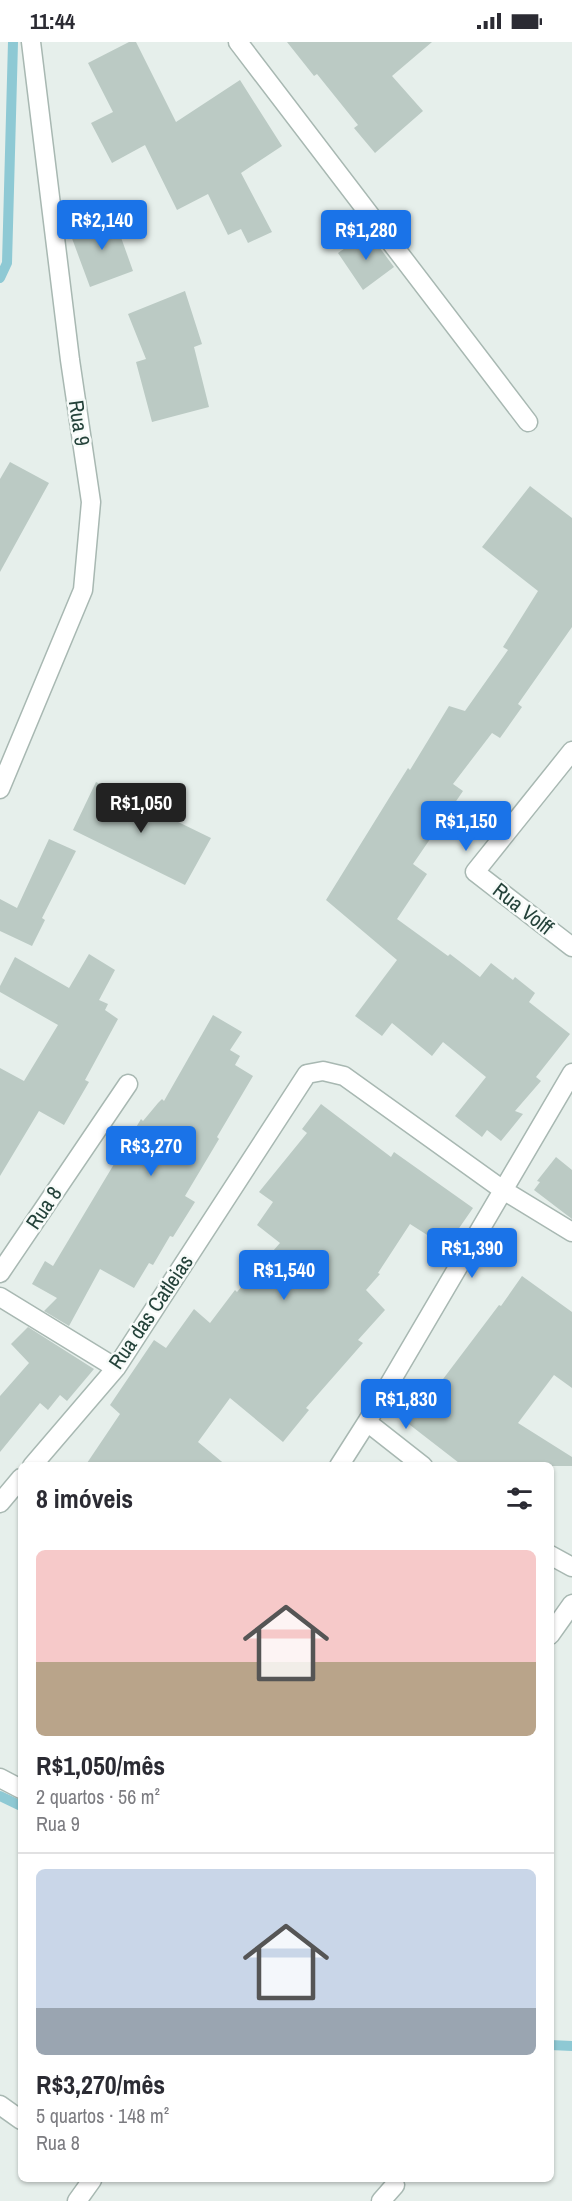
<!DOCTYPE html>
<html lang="pt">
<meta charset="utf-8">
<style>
:root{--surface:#fff;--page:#f7f7f7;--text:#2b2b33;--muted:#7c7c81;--line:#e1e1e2;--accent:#1a73e8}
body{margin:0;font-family:"Archivo Narrow",sans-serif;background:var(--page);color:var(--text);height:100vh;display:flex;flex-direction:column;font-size:22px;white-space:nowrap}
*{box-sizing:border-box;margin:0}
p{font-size:20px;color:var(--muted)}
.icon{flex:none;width:33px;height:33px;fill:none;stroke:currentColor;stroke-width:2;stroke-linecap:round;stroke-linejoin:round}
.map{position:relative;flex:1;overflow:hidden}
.details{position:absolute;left:18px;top:1420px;width:536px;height:720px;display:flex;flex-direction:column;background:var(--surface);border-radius:9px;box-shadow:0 2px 4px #0004}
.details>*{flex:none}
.price{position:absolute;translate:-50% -51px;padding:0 14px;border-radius:6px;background:var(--accent);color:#fff;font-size:20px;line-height:39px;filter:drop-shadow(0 2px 3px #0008)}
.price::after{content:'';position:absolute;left:50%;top:36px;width:18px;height:14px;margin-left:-9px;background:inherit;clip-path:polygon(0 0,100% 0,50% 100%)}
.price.current{background:#222;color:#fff}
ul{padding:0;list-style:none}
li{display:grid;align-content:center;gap:12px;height:318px;padding:0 18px}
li+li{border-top:2px solid var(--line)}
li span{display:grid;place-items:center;height:186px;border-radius:9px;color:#555}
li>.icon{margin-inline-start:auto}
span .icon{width:108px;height:108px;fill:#fffc;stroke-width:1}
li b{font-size:26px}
h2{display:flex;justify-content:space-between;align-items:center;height:72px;padding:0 18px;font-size:26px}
.status{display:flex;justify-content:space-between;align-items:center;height:42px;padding:0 30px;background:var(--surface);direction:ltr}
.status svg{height:16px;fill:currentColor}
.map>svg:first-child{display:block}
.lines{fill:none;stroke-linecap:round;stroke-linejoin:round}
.stream{stroke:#8ec9d4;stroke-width:10}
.building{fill:#bbcac4}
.minor-casing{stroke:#a8b8b2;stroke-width:21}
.minor{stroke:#fff;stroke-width:18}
.labels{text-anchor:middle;stroke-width:5;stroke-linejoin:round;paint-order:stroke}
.street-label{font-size:21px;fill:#24423a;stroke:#f7fbf9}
</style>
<div class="status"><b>11:44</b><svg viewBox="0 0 49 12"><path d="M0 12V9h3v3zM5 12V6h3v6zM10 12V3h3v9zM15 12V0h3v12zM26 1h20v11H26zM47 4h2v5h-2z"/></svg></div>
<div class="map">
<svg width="572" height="2159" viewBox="0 0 572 2159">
<rect width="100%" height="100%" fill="#e6efeb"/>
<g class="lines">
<path class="stream" d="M0 236 7 221 13 0
M0 1754 21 1764
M550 2003 572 2004"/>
</g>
<path class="building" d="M129 0H136L176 80 240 38 282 104 241 131 272 190 248 201 241 187 228 193 208 152 177 168 145 103 112 121 91 81 113 70 88 21Z
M287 0H432L392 34 423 69 375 111 354 86 358 83 317 32 314 34Z
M113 173 133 229 90 245 70 191Z
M368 190 394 225 363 248 338 211Z
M185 249 202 302 194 305 209 365 152 380 136 320 146 317 128 272Z
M10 420 49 441 0 530V437Z
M530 444 572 476V585L518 662 522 665 500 696 492 691 453 742 463 749 413 822 427 832 397 877 448 914 450 912 480 935 491 921 513 938 515 935 535 951 529 960 570 992 536 1035 541 1039 515 1069 523 1072 501 1099 487 1088 482 1095 455 1074 486 1035 443 1000 432 1014 392 981 382 994 355 974 397 918 326 858 391 753 408 726 410 728 449 664 465 669 508 608 503 605 538 549 482 505Z
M96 740 211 796 185 843 73 788Z
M49 797 76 809 42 876 45 878 32 904 0 889V857L17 866Z
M89 912 115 928 99 958 108 962 105 968 118 977 85 1038 89 1040 64 1083 39 1069 0 1134V1026L24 1039 58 983 0 950V944L15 915 69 946Z
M213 973 242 990 230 1008 240 1014 235 1023 253 1034 217 1095 219 1097 185 1154 195 1160 173 1195 170 1194 153 1223 149 1221 134 1246 100 1227 69 1284 44 1269 57 1256 32 1242 45 1219 53 1224 141 1077 143 1079 158 1061 162 1057 164 1059Z
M321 1062 391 1115 394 1110 473 1166 446 1205 410 1182 378 1231 380 1232 366 1248 385 1268 358 1298 363 1301 306 1366 309 1368 283 1400 230 1356 198 1400 227 1424H85L120 1372 110 1363 154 1298 166 1306 194 1267 210 1281 235 1248 237 1250 280 1201 257 1183 273 1160 259 1150 307 1091 302 1087Z
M556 1115 572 1128V1177L534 1148 540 1140 537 1139Z
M522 1234 572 1270V1346L554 1333 518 1381 572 1415V1424H463L401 1376 429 1344 434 1349 499 1263 501 1264Z
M28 1285 94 1327 67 1359 60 1353 48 1368 40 1361 0 1410V1354L29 1321 11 1302Z"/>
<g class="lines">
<g class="minor-casing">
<path id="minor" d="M238 0 528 380
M572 709 475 830 572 905
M0 747 83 548 91 460 70 318 31 0
M0 1231 128 1042
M0 1255 116 1326
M367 1380 423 1424
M32 1424 116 1326 307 1032 323 1029 344 1034 503 1148 572 1190
M339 1424 367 1380 572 1031
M0 1461 21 1436
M550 1513 572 1525
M550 1593 572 1562
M0 1736 21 1747
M0 2063 21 2078
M77 2159 92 2138
M381 2159 395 2143"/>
</g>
<use href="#minor" class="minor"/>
</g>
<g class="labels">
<g class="street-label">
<text transform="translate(79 381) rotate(82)" y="7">Rua 9</text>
<text transform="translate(523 867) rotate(38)" y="7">Rua Volff</text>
<text transform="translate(44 1166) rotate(-56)" y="7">Rua 8</text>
<text transform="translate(151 1270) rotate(-56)" y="7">Rua das Catleias</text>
</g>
</g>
</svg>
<b class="price" style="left:102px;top:209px">R$2,140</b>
<b class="price" style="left:366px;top:219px">R$1,280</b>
<b class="price current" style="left:141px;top:792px">R$1,050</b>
<b class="price" style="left:466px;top:810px">R$1,150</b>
<b class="price" style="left:151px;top:1135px">R$3,270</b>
<b class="price" style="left:472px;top:1237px">R$1,390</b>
<b class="price" style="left:284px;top:1259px">R$1,540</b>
<b class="price" style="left:406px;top:1388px">R$1,830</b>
<section class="details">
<h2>8 imóveis<svg class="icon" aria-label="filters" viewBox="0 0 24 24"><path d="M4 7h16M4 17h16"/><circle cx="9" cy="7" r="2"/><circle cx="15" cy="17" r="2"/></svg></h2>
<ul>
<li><span style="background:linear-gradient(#f6c9c9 60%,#b9a48a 0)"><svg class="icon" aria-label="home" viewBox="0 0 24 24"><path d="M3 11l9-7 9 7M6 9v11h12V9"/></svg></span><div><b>R$1,050/mês</b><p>2 quartos · 56 m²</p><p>Rua 9</p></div></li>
<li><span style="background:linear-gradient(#c9d6e8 75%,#9aa5b1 0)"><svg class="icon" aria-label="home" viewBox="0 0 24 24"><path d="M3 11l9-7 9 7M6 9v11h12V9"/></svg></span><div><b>R$3,270/mês</b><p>5 quartos · 148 m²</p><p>Rua 8</p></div></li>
</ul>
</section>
</div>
